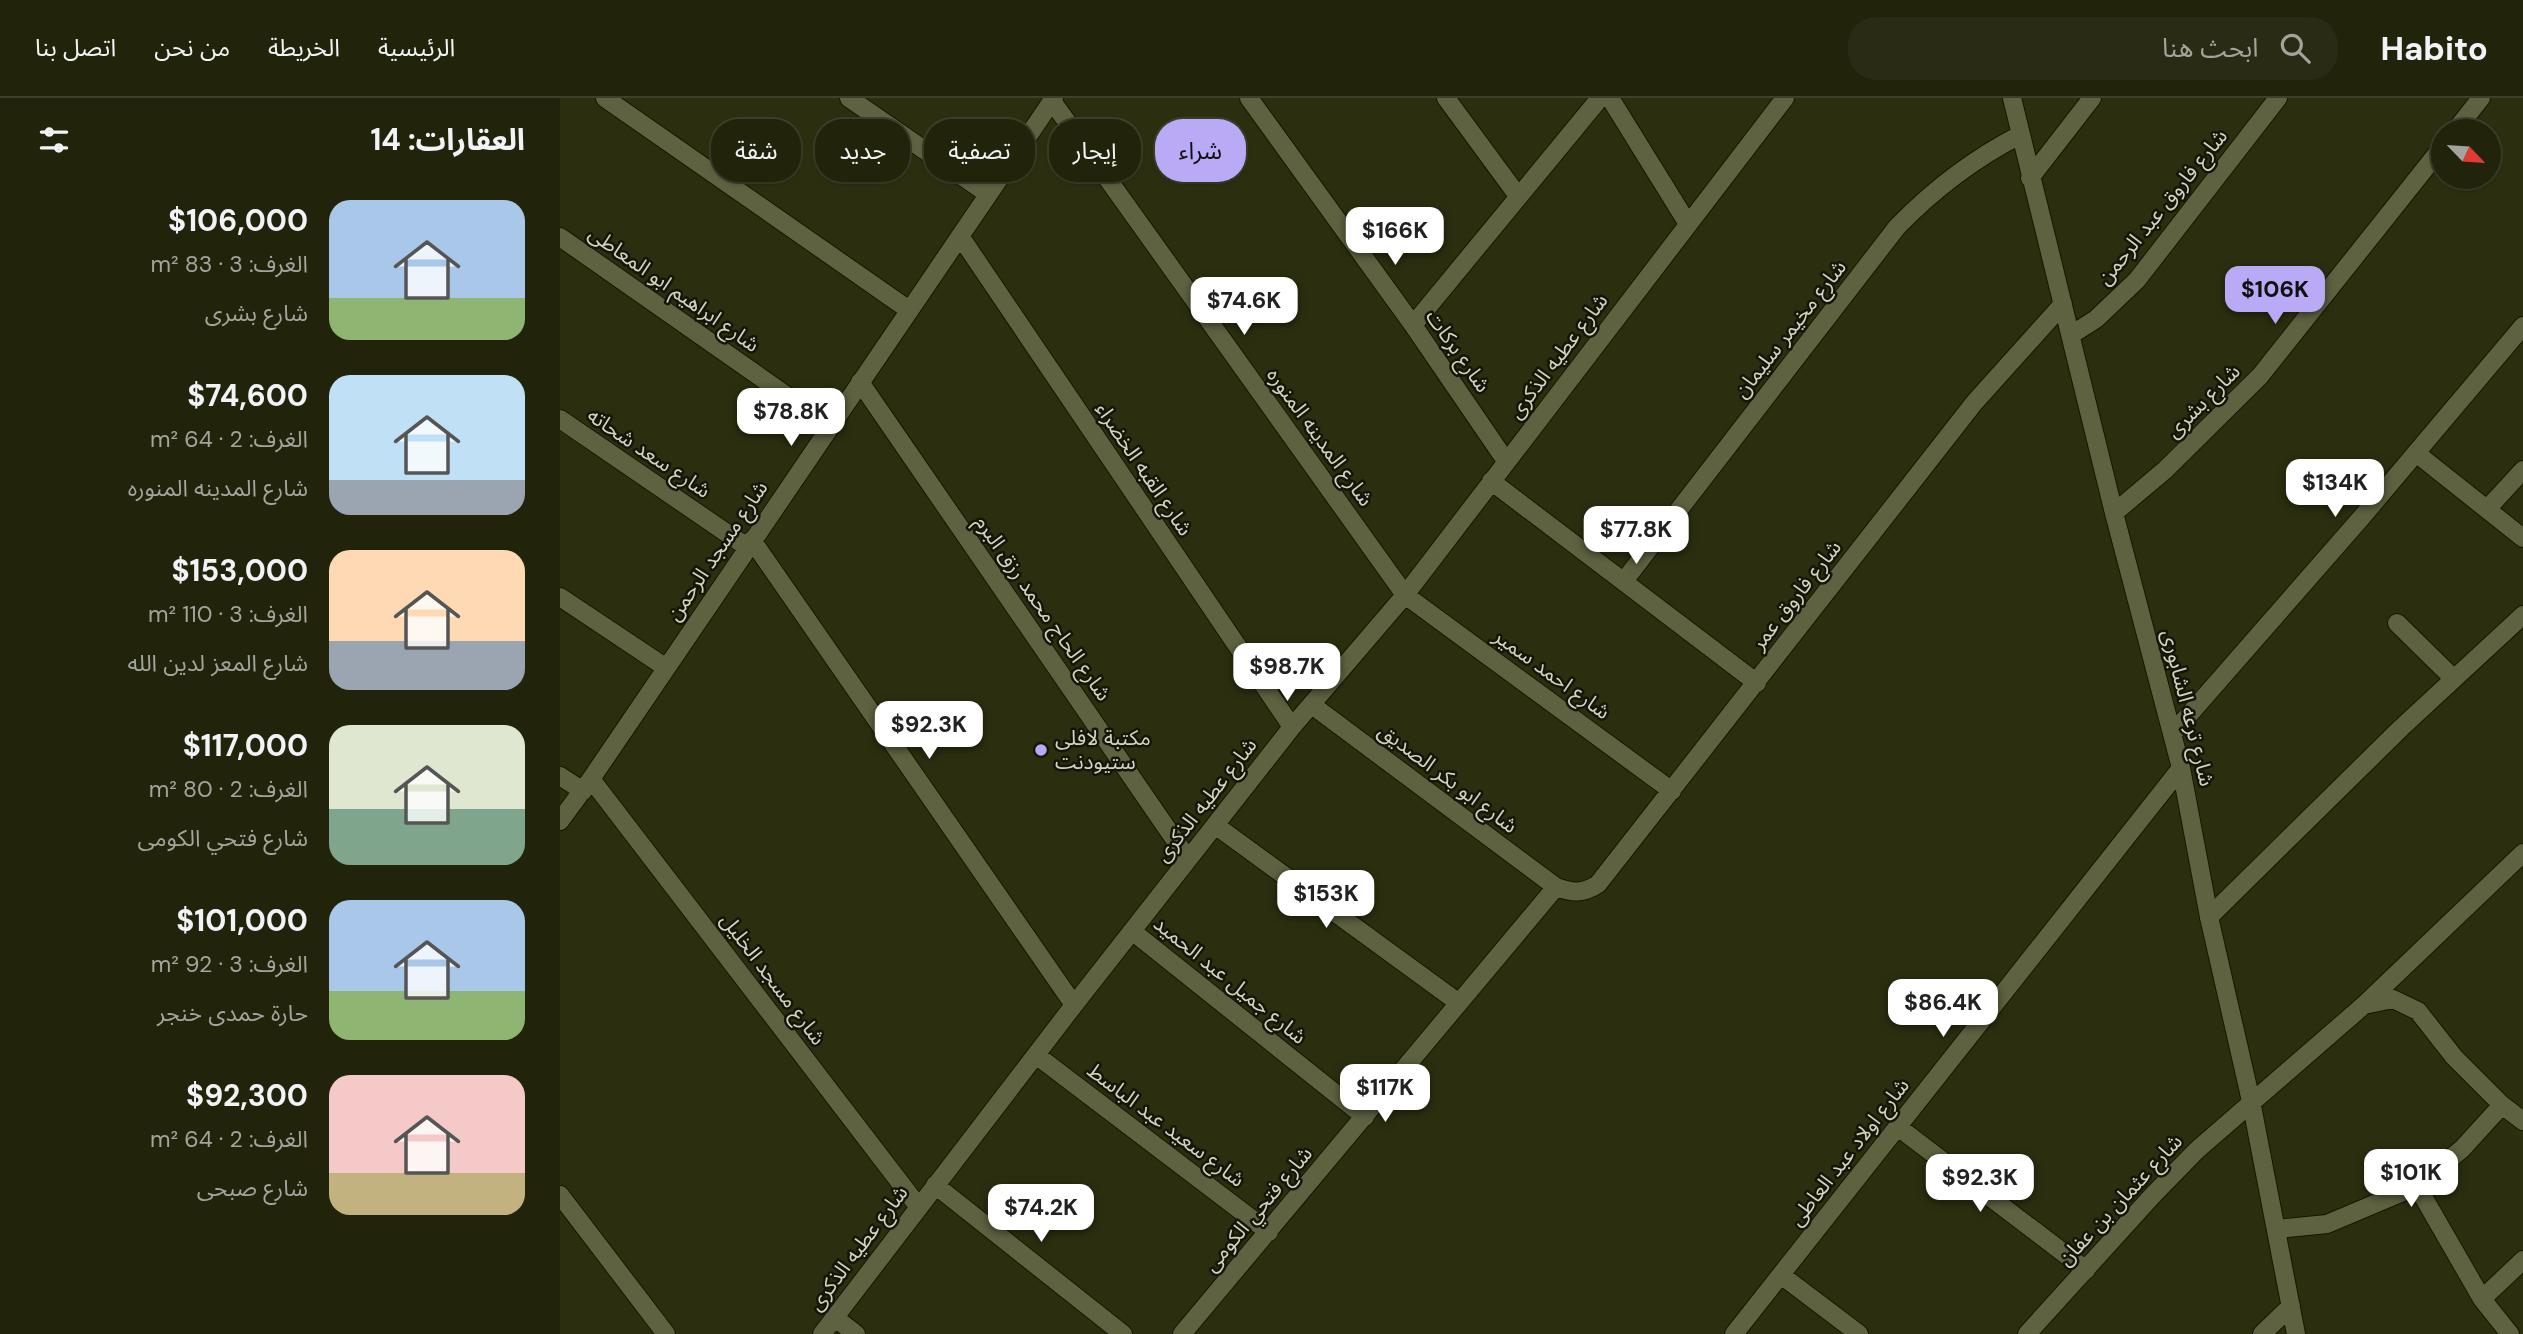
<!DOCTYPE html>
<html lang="ar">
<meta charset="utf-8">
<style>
:root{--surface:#21230b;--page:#292b14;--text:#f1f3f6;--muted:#a2a49d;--line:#3e402c;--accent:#baaaf6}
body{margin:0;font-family:"DM Sans","Noto Sans Arabic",sans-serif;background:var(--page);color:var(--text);direction:rtl;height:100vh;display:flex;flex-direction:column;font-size:26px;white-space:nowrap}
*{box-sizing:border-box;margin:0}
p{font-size:23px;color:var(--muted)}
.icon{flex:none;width:38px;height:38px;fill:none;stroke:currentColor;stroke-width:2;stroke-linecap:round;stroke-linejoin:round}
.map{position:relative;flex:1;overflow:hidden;direction:ltr}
.drawer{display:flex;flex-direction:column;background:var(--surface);width:560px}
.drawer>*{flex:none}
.top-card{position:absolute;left:21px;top:21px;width:665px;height:63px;direction:rtl;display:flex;gap:14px}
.needle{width:46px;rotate:115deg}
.controls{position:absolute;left:1871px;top:21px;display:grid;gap:14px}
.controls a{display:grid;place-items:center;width:70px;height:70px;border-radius:50%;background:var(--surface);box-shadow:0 2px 5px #0004,0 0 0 2px var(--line);font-size:35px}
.price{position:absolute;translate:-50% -60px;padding:0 16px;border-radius:14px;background:#fff;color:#222;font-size:23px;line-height:46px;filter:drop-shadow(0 2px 4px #0008)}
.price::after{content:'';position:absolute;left:50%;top:42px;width:21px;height:16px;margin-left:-10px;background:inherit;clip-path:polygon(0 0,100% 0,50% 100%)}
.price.active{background:var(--accent);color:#111}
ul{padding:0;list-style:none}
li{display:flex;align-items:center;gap:21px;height:175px;padding:0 35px}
li span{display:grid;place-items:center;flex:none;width:196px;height:140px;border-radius:21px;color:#555}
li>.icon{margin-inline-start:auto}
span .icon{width:84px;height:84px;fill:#fffc;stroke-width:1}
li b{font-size:30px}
h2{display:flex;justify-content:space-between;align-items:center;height:84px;padding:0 35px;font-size:30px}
.pill{padding:0 24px;border-radius:28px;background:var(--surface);box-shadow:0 2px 5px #0004,0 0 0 2px var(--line);font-size:24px;line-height:63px}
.pill.active{background:var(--accent);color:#111}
header{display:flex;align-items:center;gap:42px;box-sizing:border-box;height:98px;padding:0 35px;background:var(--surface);border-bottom:2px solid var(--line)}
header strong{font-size:33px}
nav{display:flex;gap:38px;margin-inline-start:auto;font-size:24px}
.search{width:490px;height:63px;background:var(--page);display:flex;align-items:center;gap:18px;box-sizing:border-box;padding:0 24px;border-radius:28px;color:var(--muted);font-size:26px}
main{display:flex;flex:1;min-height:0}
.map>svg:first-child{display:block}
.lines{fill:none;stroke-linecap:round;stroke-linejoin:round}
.service-casing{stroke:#151700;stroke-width:20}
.minor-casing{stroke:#151700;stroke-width:20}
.service{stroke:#5e6241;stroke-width:18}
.minor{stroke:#5e6241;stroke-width:18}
.poi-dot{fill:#baaaf6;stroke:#151608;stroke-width:2.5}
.labels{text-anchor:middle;stroke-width:5;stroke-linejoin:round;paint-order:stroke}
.street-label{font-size:21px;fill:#d1d4c1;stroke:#151608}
.poi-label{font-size:21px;fill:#d1d4c1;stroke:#151608;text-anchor:start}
</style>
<header>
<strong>Habito</strong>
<div class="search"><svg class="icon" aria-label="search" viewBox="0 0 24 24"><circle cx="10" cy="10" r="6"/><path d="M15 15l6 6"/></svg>ابحث هنا</div>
<nav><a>الرئيسية</a><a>الخريطة</a><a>من نحن</a><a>اتصل بنا</a></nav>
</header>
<main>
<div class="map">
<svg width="1963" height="1236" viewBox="0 0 1963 1236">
<rect width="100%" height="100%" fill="#2c2f0f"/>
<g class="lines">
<g class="service-casing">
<path id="service" d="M1856 355 1963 440
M1927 411 1963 372
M1837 525 1894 581
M1649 819 1841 630 1963 517
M1804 907 1963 755"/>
</g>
<g class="minor-casing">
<path id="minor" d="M45 0 349 212
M289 0 428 96
M689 0 853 227 946 363
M886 0 958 98
M1050 0 1128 126
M1452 0 1554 415 1621 670 1649 819 1691 1003 1736 1236
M492 3 845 497 1112 693
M1895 33 1921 0
M1470 80 1532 0
M400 138 732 629
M0 139 270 328
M853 227 1040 0
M1511 237 1536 221 1577 182 1718 0
M300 284 628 761
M0 321 187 449
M931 383 1197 585
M1554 415 1605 372 1700 278 1883 48
M192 442 514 907
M1064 483 1337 129C1374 91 1413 61 1460 37
M0 499 105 569
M752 607 996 789C1013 795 1023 796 1038 786L1414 305 1503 206
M1613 635 1801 420 1963 228
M0 678 23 693
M31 681 358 1108
M0 723 31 681 494 0
M655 727 899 905
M572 833 805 1019
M476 957 709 1134
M1338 1029 1526 1172
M375 1087 563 1236
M1857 1088 1922 1201 1950 1236
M0 1097 106 1236
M1717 1131 1767 1126 1857 1088 1902 1051 1942 1007
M1221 1177 1299 1236
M1922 1201 1963 1162
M274 1219 296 1236
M262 1236 514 907 732 629 845 497 1225 0
M622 1236 996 789
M1174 1236 1621 670
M1467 1236 1593 1097 1637 1052 1804 907 1833 901 1858 913 1894 959 1942 1007 1963 1023
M1702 1236 1731 1208"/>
</g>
<use href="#service" class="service"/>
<use href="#minor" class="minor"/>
</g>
<circle class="poi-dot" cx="481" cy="652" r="7"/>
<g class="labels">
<g class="street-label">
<text transform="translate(1602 109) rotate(-51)" y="7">شارع فاروق عبد الرحمن</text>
<text transform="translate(114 191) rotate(35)" y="7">شارع ابراهيم ابو المعاطى</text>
<text transform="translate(1230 231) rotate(-52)" y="7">شارع مخيمر سليمان</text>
<text transform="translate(898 253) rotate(55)" y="7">شارع بركات</text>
<text transform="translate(998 258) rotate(-53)" y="7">شارع عطيه الذكرى</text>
<text transform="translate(1643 303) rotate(-45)" y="7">شارع بشرى</text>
<text transform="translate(760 339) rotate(54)" y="7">شارع المدينه المنوره</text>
<text transform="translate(89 355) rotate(34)" y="7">شارع سعد شحاته</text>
<text transform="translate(584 371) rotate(56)" y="7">شارع القبه الخضراء</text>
<text transform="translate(157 453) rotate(-56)" y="7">شارع مسجد الرحمن</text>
<text transform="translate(1236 497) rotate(-52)" y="7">شارع فاروق عمر</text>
<text transform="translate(483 510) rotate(55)" y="7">شارع الحاج محمد رزق البرم</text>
<text transform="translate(992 576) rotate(36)" y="7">شارع احمد سمير</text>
<text transform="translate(1628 610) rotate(76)" y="7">شارع ترعه الشابورى</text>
<text transform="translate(888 680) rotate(37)" y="7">شارع ابو بكر الصديق</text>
<text transform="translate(646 702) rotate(-52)" y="7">شارع عطيه الذكرى</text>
<text transform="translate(213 881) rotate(53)" y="7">شارع مسجد الخليل</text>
<text transform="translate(670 882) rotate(39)" y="7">شارع جميل عبد الحميد</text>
<text transform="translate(606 1027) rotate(37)" y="7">شارع سعيد عبد الباسط</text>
<text transform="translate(1289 1054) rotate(-52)" y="7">شارع اولاد عبد العاطى</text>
<text transform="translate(1560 1102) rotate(-47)" y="7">شارع عثمان بن عفان</text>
<text transform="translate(698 1111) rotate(-50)" y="7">شارع فتحي الكومى</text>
<text transform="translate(298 1150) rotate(-53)" y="7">شارع عطيه الذكرى</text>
</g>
<g class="poi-label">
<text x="495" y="647">مكتبة لافلى<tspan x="495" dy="24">ستيودنت</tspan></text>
</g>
</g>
</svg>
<div class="controls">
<a><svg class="needle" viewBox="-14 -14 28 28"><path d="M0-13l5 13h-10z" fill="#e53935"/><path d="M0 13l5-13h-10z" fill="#a2a49d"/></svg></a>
</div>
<b class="price" style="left:835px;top:169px">$166K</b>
<b class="price active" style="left:1715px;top:228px">$106K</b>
<b class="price" style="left:684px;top:239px">$74.6K</b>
<b class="price" style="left:231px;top:350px">$78.8K</b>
<b class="price" style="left:1775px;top:421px">$134K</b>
<b class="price" style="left:1076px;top:468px">$77.8K</b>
<b class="price" style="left:727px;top:605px">$98.7K</b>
<b class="price" style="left:369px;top:663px">$92.3K</b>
<b class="price" style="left:766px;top:832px">$153K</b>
<b class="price" style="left:1383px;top:941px">$86.4K</b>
<b class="price" style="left:825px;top:1026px">$117K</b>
<b class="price" style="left:1851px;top:1111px">$101K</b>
<b class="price" style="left:1420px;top:1116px">$92.3K</b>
<b class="price" style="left:481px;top:1146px">$74.2K</b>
<div class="top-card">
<a class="pill active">شراء</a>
<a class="pill">إيجار</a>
<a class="pill">تصفية</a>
<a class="pill">جديد</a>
<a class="pill">شقة</a>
</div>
</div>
<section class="drawer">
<h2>العقارات: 14<svg class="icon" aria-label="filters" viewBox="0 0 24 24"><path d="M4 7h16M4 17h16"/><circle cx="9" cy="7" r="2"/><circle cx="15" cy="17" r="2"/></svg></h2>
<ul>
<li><span style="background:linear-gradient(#a9c7e8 70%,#8fb573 0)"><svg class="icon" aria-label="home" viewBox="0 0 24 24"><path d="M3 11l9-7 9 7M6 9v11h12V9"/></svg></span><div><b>$106,000</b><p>الغرف: 3 · 83 m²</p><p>شارع بشرى</p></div></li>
<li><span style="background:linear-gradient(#bfe0f5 75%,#9aa5b1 0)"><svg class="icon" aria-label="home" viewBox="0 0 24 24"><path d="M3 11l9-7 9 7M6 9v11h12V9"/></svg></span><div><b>$74,600</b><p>الغرف: 2 · 64 m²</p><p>شارع المدينه المنوره</p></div></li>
<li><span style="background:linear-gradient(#ffd9b3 65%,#9aa5b1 0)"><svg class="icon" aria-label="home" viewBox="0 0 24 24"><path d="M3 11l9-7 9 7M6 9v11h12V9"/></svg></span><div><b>$153,000</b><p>الغرف: 3 · 110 m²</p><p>شارع المعز لدين الله</p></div></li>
<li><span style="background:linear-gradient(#dfe7d0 60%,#7fa58c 0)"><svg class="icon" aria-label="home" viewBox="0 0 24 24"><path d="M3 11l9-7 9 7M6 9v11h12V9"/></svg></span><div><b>$117,000</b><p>الغرف: 2 · 80 m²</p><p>شارع فتحي الكومى</p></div></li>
<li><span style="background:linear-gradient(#a9c7e8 65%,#8fb573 0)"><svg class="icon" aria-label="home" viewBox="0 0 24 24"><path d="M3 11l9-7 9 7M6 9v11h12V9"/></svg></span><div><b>$101,000</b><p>الغرف: 3 · 92 m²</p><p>حارة حمدى خنجر</p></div></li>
<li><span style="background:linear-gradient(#f6c9c9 70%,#c2b280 0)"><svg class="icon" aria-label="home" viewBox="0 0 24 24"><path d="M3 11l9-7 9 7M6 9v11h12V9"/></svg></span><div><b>$92,300</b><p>الغرف: 2 · 64 m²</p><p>شارع صبحى</p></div></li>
</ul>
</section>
</main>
